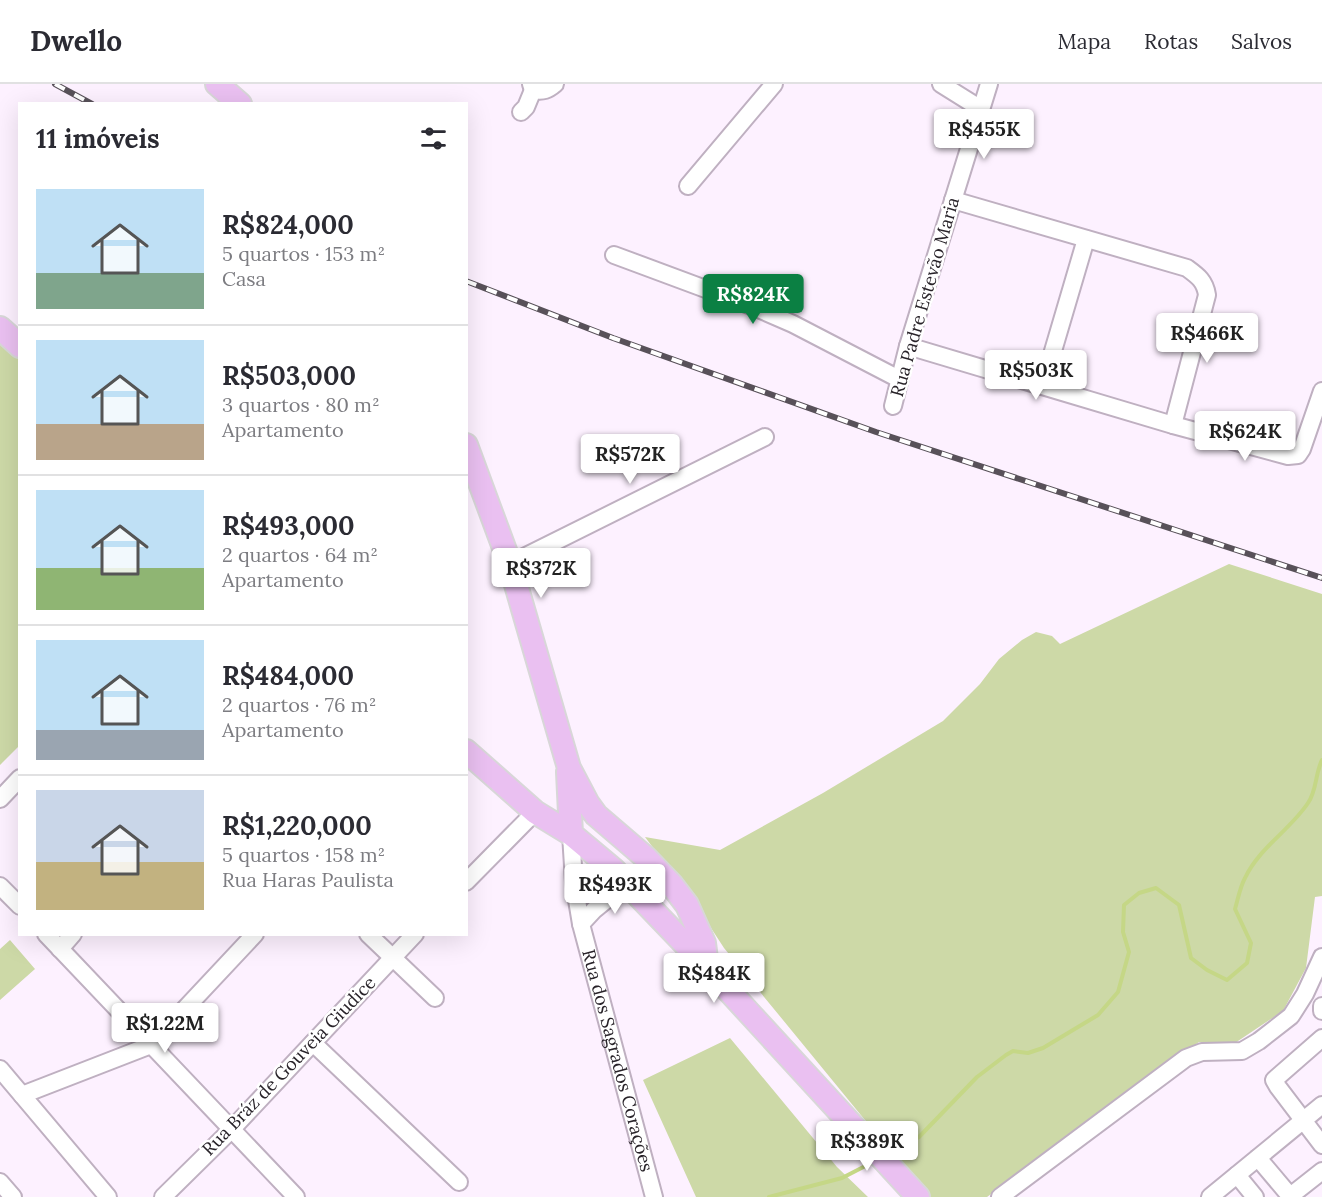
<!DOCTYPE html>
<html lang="pt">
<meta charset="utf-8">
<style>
:root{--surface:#fff;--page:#f2f2f3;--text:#2b2b33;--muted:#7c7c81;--line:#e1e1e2;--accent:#0b8043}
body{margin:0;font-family:Lora,serif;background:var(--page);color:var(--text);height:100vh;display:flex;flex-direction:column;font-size:22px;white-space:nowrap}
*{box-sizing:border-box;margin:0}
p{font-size:20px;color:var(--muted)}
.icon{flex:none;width:33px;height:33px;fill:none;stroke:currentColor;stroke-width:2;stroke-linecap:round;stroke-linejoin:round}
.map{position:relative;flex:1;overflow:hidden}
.panel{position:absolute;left:18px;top:18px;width:450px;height:834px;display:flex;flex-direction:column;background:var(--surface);border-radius:0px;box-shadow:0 6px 24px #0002}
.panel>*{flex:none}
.price{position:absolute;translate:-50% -51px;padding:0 14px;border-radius:6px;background:#fff;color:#222;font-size:20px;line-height:39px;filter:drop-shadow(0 2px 3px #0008)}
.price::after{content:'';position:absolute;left:50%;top:36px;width:18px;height:14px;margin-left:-9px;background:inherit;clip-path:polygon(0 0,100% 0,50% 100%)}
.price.current{background:var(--accent);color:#fff}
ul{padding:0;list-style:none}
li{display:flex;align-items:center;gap:18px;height:150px;padding:0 18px}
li+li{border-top:2px solid var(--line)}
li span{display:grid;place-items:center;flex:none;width:168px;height:120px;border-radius:0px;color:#555}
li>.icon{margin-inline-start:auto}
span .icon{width:72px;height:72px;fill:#fffc;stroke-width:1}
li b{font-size:26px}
h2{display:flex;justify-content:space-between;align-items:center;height:72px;padding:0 18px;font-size:26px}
header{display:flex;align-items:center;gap:36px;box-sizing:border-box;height:84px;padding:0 30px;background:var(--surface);border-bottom:2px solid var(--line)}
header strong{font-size:28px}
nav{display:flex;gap:33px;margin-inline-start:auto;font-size:21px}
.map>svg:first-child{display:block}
.green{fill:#cdd9a7}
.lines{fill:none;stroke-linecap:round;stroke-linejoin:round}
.stream{stroke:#c5d786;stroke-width:4}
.minor-casing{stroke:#bfb0c1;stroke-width:20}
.major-casing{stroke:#d8d7d8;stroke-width:26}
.minor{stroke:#fff;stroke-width:16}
.major{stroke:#eac0f1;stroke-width:22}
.rail-casing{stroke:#585159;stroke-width:6}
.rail{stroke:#fff;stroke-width:4;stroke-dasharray:11;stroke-linecap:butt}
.labels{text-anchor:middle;stroke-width:5;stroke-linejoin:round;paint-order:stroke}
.street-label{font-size:18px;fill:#282329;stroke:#fff}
</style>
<header>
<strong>Dwello</strong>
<nav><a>Mapa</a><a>Rotas</a><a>Salvos</a></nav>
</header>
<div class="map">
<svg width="1322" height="1113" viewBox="0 0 1322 1113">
<rect width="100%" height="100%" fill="#fdf1ff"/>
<path class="green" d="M0 256 20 274V661L0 681Z
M1229 480 1322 510V812L1315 813 1306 884 1283 927 1235 959 1199 958 987 1113H928L724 864 696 821 645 753 720 766 823 709 943 637 980 600 999 575 1022 556 1036 548 1052 552 1060 560Z
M10 856 35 885 0 916V865Z
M730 954 837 1083 868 1113H696L643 996Z"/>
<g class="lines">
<path class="stream" d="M889 1069 919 1053 977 993 1006 971 1013 967 1028 969 1043 964 1098 931 1118 908 1129 868 1123 848 1124 821 1139 809 1156 804 1179 821 1191 874 1207 886 1227 896 1247 879 1251 859 1235 825C1238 815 1240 803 1245 794 1259 764 1290 746 1308 719 1317 706 1315 690 1322 676
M769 1113 842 1094 875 1077"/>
<g class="minor-casing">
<g id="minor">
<path d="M531 0 533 6C543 8 548 6 555 0"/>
<path d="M941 0 981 25"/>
<path d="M521 28 526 23 533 6"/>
<path d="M688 102 774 0"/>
<path d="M953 116 1187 184C1198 192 1205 197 1207 211L1173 341"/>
<path d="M614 171 754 223 793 240 899 295"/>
<path d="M908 262 1173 341 1288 372 1298 371 1302 365 1322 307"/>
<path d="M1043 301 1086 155"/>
<path d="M893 322 908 262 989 0"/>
<path d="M510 480 765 353"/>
<path d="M0 715 20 694"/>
<path id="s1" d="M571 750 574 798 581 840 654 1113"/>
<path d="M466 798 535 728"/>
<path d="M0 802 20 822"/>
<path d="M581 840 594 826 627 799"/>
<path d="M46 850 296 1113"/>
<path d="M368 850 435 914"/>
<path d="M60 865 73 850"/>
<path d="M1322 922V927"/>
<path d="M1322 954 1274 996 1278 1003 1322 1061"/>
<path d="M313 959 459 1098"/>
<path d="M0 985 108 1113"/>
<path d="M22 1011 151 961 255 850"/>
<path d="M1258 1074 1290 1112"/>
<path d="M1237 1091 1255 1113"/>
<path d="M0 1098 13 1113"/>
<path d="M163 1113 231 1046 415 850"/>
<path d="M1000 1113 1186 974 1202 968 1242 967 1259 957 1291 932 1305 910 1322 873"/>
<path d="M1210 1113 1322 1021"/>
<path d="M1289 1113 1322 1087"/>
</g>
</g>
<g class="major-casing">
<path id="major" d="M217 0 240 20
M0 244 20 262
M466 361 510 480 569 684 588 720 596 731 645 773 671 800 687 821 704 859 707 883
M466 667 535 728 571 750 614 786 707 883 918 1113
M568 688 571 750"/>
</g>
<use href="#minor" class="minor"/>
<use href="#major" class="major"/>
<g class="rail-casing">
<path id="rail" d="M55 0 92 20
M466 197 613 254 876 348 1322 494"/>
</g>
<use href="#rail" class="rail"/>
</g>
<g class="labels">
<g class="street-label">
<text transform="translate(925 213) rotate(-74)" y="6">Rua Padre Estevão Maria</text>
<text dy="6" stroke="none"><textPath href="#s1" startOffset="232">Rua dos Sagrados Corações</textPath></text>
<text transform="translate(289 982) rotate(-46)" y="6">Rua Bráz de Gouveia Giudice</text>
</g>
</g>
</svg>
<b class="price" style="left:984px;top:76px">R$455K</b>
<b class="price current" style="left:753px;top:241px">R$824K</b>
<b class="price" style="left:1207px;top:280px">R$466K</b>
<b class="price" style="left:1036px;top:317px">R$503K</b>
<b class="price" style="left:1245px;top:378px">R$624K</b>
<b class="price" style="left:630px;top:401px">R$572K</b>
<b class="price" style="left:541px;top:515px">R$372K</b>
<b class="price" style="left:615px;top:831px">R$493K</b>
<b class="price" style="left:714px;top:920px">R$484K</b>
<b class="price" style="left:165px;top:970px">R$1.22M</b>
<b class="price" style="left:867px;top:1088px">R$389K</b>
<section class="panel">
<h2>11 imóveis<svg class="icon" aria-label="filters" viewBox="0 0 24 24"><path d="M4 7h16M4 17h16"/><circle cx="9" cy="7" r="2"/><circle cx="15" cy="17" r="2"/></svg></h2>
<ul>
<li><span style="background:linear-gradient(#bfe0f5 70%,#7fa58c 0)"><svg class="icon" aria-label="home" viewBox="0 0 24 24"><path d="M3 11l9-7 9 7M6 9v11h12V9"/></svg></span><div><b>R$824,000</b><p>5 quartos · 153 m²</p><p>Casa</p></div></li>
<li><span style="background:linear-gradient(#bfe0f5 70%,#b9a48a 0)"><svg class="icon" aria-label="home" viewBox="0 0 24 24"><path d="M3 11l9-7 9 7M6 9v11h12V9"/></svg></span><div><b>R$503,000</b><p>3 quartos · 80 m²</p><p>Apartamento</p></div></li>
<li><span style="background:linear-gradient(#bfe0f5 65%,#8fb573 0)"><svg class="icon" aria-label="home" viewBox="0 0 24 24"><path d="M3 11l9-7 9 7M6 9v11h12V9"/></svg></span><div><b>R$493,000</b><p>2 quartos · 64 m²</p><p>Apartamento</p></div></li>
<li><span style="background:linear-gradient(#bfe0f5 75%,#9aa5b1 0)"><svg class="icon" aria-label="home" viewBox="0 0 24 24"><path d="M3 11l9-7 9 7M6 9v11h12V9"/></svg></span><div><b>R$484,000</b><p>2 quartos · 76 m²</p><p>Apartamento</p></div></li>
<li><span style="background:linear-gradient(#c9d6e8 60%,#c2b280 0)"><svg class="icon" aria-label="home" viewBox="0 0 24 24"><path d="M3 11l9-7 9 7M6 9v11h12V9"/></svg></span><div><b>R$1,220,000</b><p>5 quartos · 158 m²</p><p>Rua Haras Paulista</p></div></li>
</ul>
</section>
</div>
